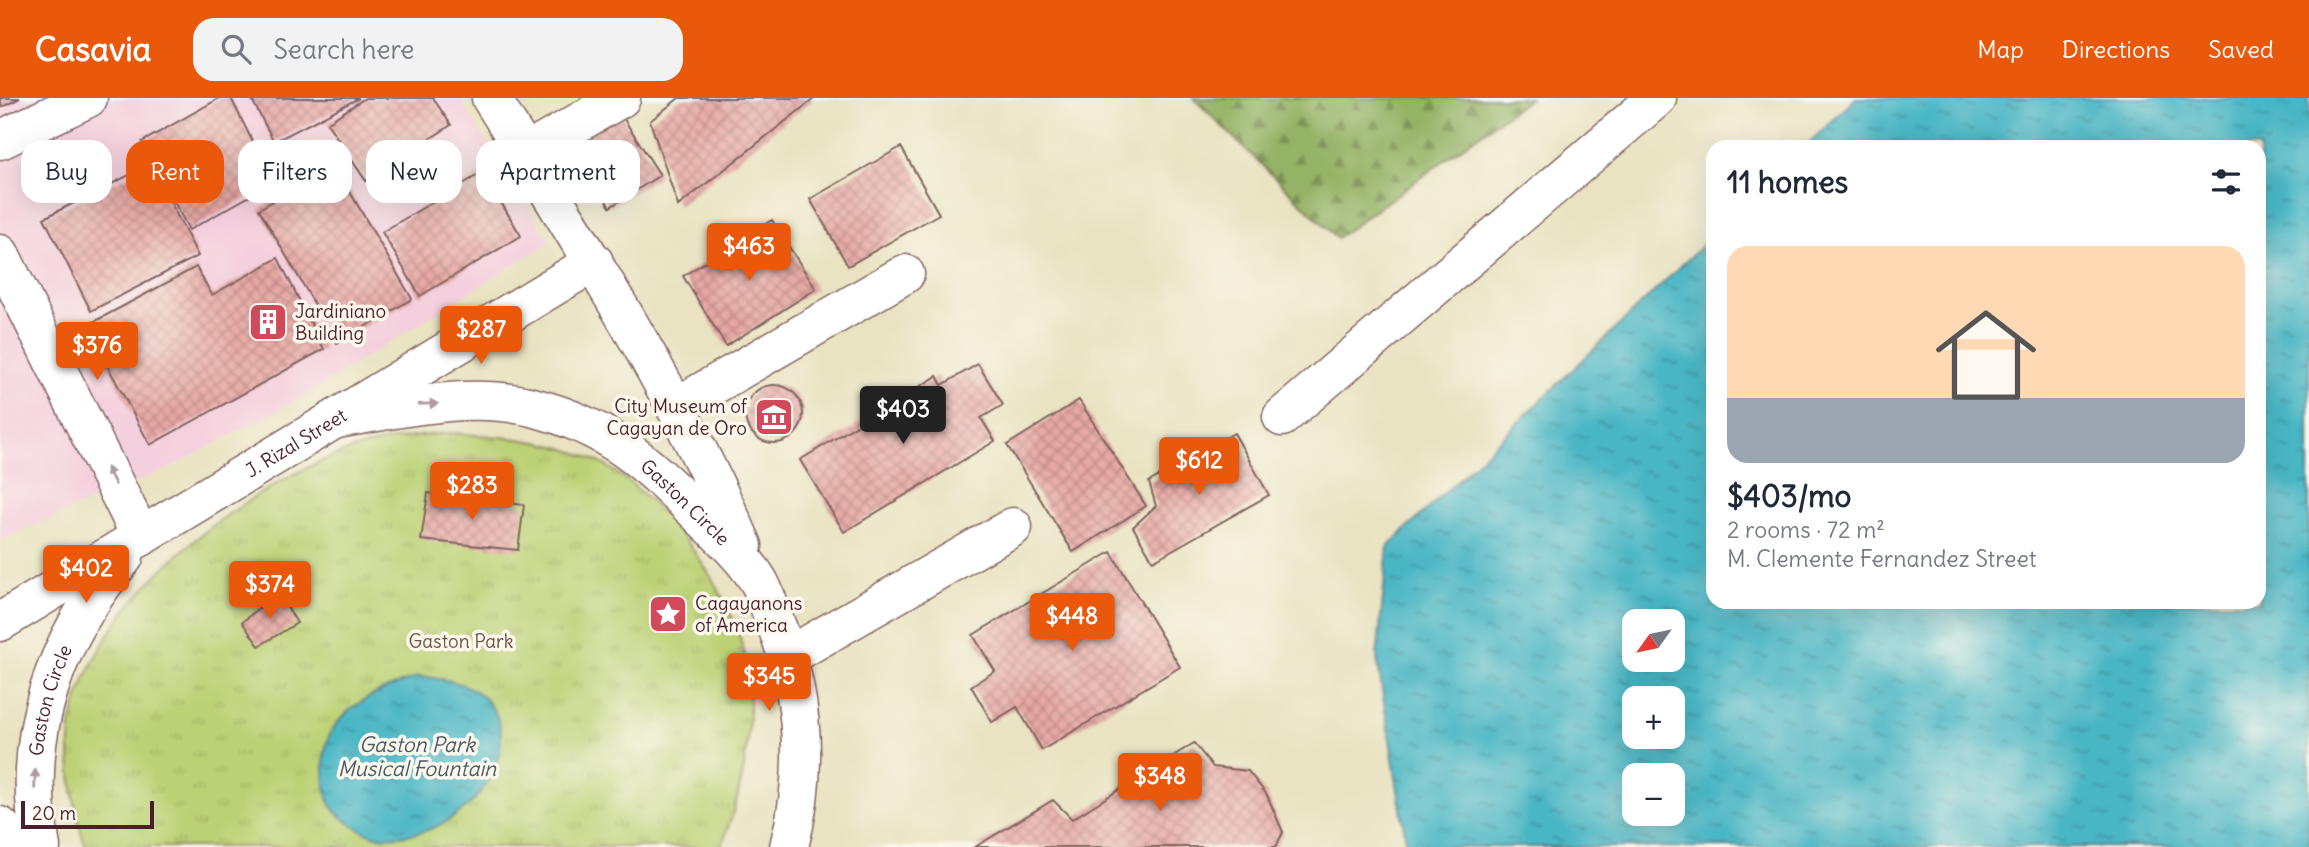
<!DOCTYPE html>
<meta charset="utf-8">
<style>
:root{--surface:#fff;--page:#f2f2f3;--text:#1f2937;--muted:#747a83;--line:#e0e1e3;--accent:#ea580c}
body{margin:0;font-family:Delius,sans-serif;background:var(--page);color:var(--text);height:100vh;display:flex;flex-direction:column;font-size:26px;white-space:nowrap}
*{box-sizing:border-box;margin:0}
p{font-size:23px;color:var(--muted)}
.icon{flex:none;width:38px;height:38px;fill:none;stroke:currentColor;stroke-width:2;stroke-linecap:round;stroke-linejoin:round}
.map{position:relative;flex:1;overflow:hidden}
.panel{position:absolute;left:1706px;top:42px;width:560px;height:469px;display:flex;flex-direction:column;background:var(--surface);border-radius:21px;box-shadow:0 7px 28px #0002}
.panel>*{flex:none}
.guide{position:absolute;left:21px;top:42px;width:665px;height:63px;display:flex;gap:14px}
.needle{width:46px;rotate:237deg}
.buttons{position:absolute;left:1622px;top:511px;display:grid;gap:14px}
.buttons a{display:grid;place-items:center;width:63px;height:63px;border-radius:14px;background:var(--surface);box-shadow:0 7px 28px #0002;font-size:35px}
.scale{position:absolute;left:21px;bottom:18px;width:133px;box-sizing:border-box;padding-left:7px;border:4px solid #4a1f2b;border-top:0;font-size:19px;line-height:24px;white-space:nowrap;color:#4a1f2b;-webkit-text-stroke:5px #fbf7ec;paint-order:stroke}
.price{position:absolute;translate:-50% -60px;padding:0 16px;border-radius:7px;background:var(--accent);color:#fff;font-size:23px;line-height:46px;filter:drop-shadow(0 2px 4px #0008)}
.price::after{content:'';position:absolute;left:50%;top:42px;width:21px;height:16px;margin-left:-10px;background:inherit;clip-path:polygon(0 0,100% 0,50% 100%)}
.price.selected{background:#222;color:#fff}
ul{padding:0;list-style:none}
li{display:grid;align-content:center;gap:14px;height:371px;padding:0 21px}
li+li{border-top:2px solid var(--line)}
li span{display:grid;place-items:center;height:217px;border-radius:21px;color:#555}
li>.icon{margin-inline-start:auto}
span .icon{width:126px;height:126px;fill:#fffc;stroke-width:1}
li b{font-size:30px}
h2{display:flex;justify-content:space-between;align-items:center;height:84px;padding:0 21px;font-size:30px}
.pill{padding:0 24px;border-radius:21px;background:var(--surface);box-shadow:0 7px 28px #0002;font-size:24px;line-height:63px}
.pill.selected{background:var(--accent);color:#fff}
header{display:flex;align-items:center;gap:42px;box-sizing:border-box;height:98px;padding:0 35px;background:var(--accent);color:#fff}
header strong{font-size:33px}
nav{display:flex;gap:38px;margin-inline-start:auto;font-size:24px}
.search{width:490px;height:63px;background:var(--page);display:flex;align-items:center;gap:18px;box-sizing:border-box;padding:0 24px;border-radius:21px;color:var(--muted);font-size:26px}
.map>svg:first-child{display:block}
.built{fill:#f4cfdd}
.forest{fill:url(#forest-firs);stroke:#706948;stroke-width:2}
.park{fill:url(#park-tufts);stroke:#837850;stroke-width:2}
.water{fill:url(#water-ripples);stroke:#4a6a78;stroke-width:2;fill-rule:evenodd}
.building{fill:url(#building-cross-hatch)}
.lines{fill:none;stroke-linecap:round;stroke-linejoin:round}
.minor-casing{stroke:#826460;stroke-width:41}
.major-casing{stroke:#826460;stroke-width:41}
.minor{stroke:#fff;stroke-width:38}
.major{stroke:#fff;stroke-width:38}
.oneway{fill:#ae9aa0}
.labels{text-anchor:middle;stroke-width:7;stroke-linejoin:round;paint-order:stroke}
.poi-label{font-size:19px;fill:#4a1f2b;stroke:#fbf7ec;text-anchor:start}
.street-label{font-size:19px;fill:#4a1f2b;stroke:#fbf7ec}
.park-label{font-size:19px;fill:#6c5441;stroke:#fbf7ec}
.water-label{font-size:21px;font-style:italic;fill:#4a5b68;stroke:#fbf7ec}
</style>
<header>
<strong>Casavia</strong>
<div class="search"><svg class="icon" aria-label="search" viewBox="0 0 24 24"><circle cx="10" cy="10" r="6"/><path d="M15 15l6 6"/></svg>Search here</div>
<nav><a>Map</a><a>Directions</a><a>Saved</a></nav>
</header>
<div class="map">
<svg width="2309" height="749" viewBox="0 0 2309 749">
<defs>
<pattern id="forest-firs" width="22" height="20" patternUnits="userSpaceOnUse" patternTransform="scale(1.75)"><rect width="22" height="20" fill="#95b366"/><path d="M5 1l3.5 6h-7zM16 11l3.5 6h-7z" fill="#7c9154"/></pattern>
<pattern id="park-tufts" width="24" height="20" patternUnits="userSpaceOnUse" patternTransform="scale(1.75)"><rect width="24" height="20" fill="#bcd175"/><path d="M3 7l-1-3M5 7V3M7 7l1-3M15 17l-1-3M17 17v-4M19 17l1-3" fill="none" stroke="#a3b365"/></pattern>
<pattern id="water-ripples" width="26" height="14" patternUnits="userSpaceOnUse" patternTransform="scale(1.75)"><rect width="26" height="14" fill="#49b6c4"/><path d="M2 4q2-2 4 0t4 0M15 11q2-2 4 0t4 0" fill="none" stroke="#3f939f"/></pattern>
<pattern id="building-cross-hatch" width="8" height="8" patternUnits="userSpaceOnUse" patternTransform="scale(1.75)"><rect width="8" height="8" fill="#e7a8a4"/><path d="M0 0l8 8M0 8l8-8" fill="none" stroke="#bd8886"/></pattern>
</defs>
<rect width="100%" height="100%" fill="#fbf7ec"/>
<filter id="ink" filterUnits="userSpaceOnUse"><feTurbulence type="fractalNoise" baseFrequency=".0143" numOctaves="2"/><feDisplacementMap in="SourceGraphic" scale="14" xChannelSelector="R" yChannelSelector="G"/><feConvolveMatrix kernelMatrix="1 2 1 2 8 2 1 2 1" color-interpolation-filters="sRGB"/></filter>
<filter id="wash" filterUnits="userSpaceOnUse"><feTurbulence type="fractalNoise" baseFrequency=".00686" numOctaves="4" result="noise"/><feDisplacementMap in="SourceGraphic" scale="28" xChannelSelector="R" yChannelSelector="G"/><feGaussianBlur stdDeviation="1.57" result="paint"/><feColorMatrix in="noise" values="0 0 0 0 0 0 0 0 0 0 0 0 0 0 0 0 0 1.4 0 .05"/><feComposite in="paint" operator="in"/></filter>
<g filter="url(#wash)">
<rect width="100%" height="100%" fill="#e9e3c2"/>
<path class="built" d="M0 0H459L550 144 305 297 172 369 0 442Z"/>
<path class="forest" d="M1193 0H1530L1337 140Z"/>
<path class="park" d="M448 335C495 338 539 340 583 357 656 384 742 501 748 578 753 635 742 695 721 749H86C74 717 65 652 73 618 100 505 214 414 315 366 357 346 402 339 448 335Z"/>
<path class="water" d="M1856 0H2309V749H1407L1377 560 1388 449 1713 137V504H2259V49H1805ZM1634 523H1673V562H1634ZM1634 600H1673V639H1634ZM1634 677H1673V716H1634Z
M418 579C562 581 499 749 376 738 362 734 340 721 332 709 321 690 321 649 333 631 351 602 387 590 418 579Z"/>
<g id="blocks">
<path class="building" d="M0 0H20L2 9Z
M220 0H231L273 85 189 132 142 44Z
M251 0H359L274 44Z
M365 0H433L451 27 366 83 327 25Z
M679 0H815L678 108 650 23Z
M620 15 660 77 610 109 571 47Z
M901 49 939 116 848 168 810 101Z
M151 66 198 158 91 213 44 120Z
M335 68 412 201 337 245 259 111Z
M483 74 521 138 420 198 382 134Z
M772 122 816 191 726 248 683 178Z
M278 160 324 251 150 347 86 228 196 169 212 197Z
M978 266 1003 307 981 320 995 343 844 434 800 362 937 278 942 287Z
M745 316a29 29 0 1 1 58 0a29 29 0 1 1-58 0Z
M1079 302 1146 408 1073 454 1007 347Z
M1234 335 1269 397 1153 463 1133 429 1156 408 1149 384Z
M428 395 524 407 518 452 421 442Z
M1111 454 1180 569 1042 652 1017 609 992 624 971 588 995 573 973 537Z
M278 495 297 525 259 548 242 524Z
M1194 645 1213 669 1248 673 1267 697 1283 734 1276 749H975L1053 702 1072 721Z"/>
</g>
</g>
<g filter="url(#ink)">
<use href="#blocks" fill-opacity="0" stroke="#826460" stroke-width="2"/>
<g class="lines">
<g class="minor-casing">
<g id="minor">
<path d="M491 0C582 146 675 291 743 448"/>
<path d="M0 42 88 0"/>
<path d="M526 55 621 0"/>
<path d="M0 156 141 439"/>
<path d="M676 309 905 176"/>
<path d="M1282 319 1657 0"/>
<path id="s1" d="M337 321C400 310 473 293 536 310 601 327 640 358 686 404 710 428 740 454 758 482 765 493 769 509 774 521 804 595 809 672 789 749"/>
<path id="s2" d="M0 524 594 164"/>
<path d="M789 558 1013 429"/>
<path id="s3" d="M41 749C20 640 53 543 124 459"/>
</g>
</g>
<g class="major-casing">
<path id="major" d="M0 728 20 749"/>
</g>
<use href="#minor" class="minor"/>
<use href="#major" class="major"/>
</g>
<defs><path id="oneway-solid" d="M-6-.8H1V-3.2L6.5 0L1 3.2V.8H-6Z" transform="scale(1.75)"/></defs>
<g class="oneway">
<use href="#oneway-solid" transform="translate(428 306) rotate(-2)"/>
<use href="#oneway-solid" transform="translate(111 378) rotate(-117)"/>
<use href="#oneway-solid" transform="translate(35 681) rotate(-88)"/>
</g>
</g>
<defs>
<g id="building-square" transform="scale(2.0125)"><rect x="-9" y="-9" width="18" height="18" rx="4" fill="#d1495b" stroke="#fbf7ec"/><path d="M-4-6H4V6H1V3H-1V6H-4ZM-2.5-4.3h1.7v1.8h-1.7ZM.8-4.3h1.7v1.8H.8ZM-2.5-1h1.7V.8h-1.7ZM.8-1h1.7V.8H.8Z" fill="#fff"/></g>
<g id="museum-square" transform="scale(2.0125)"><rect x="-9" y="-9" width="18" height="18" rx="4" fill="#d1495b" stroke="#fbf7ec"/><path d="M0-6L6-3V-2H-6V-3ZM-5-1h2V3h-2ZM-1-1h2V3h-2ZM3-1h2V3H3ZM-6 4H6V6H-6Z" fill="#fff"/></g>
<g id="sight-square" transform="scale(2.0125)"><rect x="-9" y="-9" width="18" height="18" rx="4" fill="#d1495b" stroke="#fbf7ec"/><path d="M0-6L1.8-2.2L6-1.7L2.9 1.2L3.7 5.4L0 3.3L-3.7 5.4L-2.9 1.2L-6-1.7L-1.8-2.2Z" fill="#fff"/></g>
</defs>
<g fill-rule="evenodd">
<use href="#building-square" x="268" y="224"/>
<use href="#museum-square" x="774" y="319"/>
<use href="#sight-square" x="668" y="516"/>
</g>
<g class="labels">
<g class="poi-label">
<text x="295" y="220">Jardiniano<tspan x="295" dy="22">Building</tspan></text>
<text x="747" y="315" text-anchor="end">City Museum of<tspan x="747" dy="22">Cagayan de Oro</tspan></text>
<text x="695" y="512">Cagayanons<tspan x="695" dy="22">of America</tspan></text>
</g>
<g class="street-label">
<text dy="7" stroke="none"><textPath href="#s2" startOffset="346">J. Rizal Street</textPath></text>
<text dy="7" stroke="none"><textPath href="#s1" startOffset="380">Gaston Circle</textPath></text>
<text dy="7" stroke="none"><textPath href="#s3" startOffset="149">Gaston Circle</textPath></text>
</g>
<g class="park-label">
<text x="461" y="550">Gaston Park</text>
</g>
<g class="water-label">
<text x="417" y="654">Gaston Park<tspan x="417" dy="24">Musical Fountain</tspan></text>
</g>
</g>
</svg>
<div class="buttons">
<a><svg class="needle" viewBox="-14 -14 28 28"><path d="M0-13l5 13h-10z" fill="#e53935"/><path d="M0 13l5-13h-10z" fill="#747a83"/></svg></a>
<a>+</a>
<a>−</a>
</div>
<div class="scale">20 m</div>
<b class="price" style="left:749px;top:185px">$463</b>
<b class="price" style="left:481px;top:268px">$287</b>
<b class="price" style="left:97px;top:284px">$376</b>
<b class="price selected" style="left:903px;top:348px">$403</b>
<b class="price" style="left:1199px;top:399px">$612</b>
<b class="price" style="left:472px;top:424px">$283</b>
<b class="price" style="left:86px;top:507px">$402</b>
<b class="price" style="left:270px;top:523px">$374</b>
<b class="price" style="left:1072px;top:555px">$448</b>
<b class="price" style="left:769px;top:615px">$345</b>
<b class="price" style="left:1160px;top:715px">$348</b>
<div class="guide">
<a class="pill">Buy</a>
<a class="pill selected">Rent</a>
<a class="pill">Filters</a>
<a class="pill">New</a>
<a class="pill">Apartment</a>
</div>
<section class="panel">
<h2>11 homes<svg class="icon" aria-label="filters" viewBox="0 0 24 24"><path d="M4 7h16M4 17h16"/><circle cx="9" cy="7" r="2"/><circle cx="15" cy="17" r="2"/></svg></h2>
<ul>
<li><span style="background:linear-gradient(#ffd9b3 70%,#9aa5b1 0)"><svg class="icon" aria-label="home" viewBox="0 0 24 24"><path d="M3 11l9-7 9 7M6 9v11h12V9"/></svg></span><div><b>$403/mo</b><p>2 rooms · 72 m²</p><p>M. Clemente Fernandez Street</p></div></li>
</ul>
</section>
</div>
